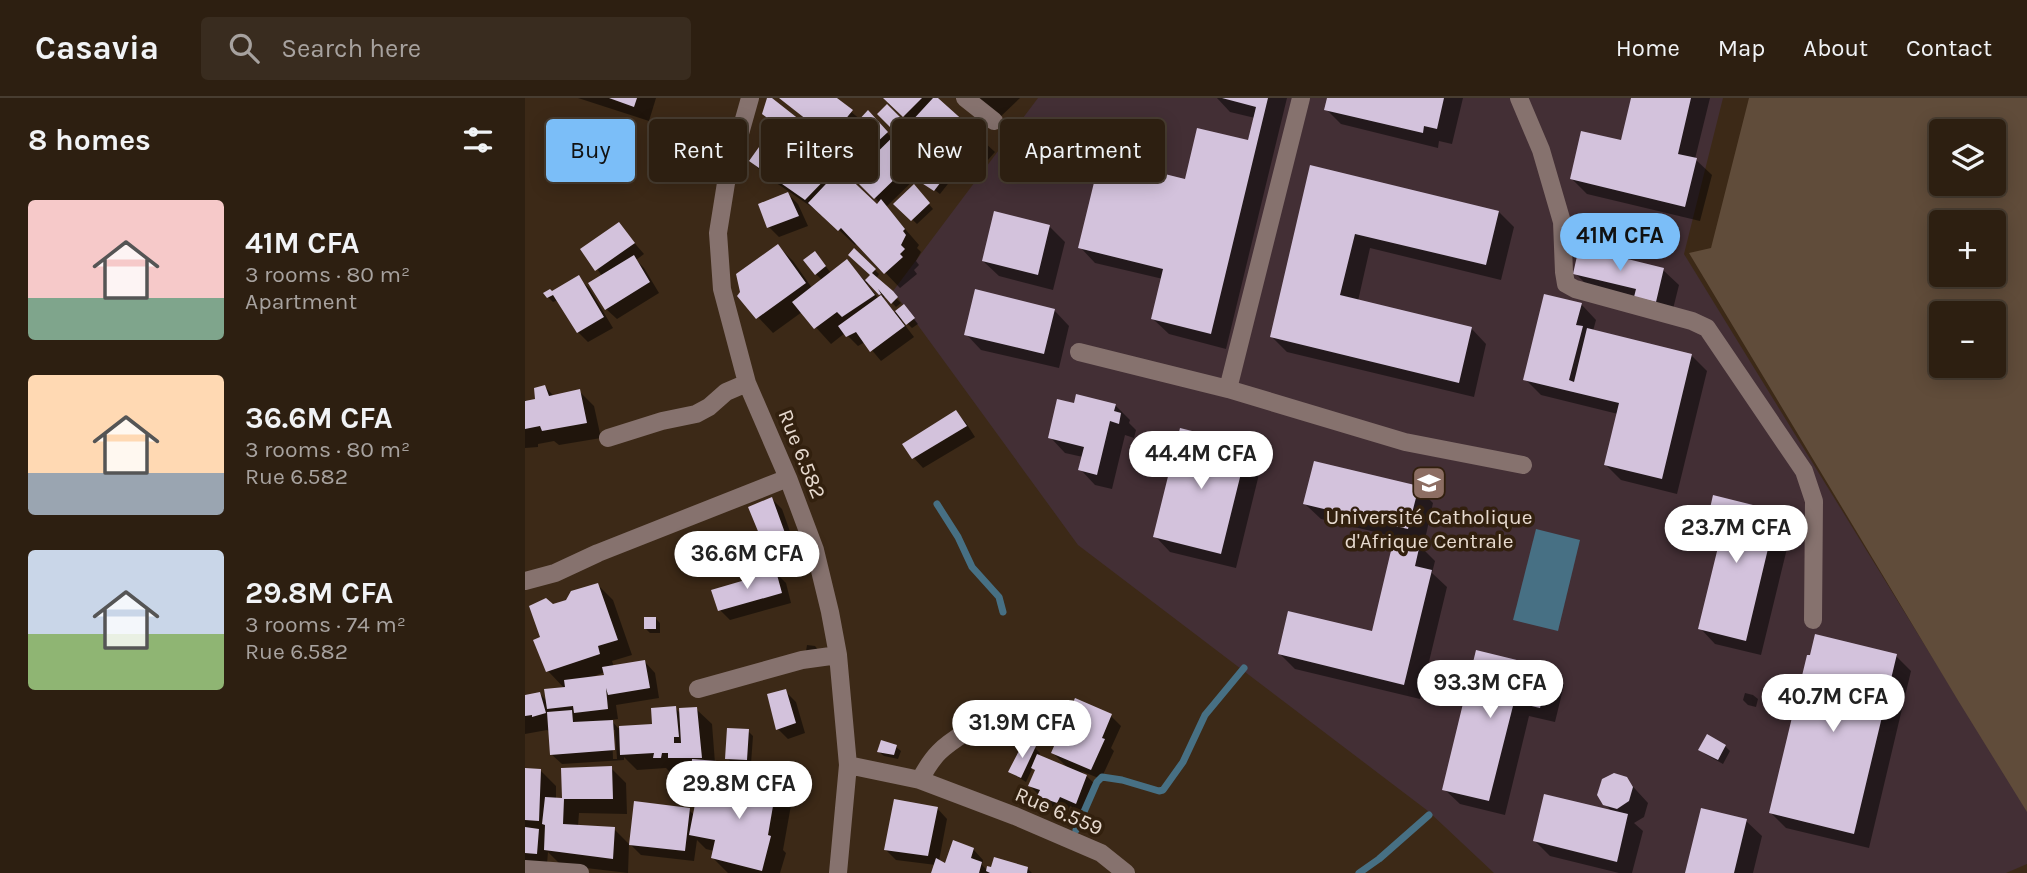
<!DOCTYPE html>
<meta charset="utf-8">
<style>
:root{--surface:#2d1f11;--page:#392c1f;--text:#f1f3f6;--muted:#a7a29f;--line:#483d31;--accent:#7bbef8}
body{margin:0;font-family:Karla,sans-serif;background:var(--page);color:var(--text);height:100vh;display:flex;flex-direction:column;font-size:26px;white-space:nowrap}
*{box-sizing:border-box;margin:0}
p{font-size:23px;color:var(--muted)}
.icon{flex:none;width:38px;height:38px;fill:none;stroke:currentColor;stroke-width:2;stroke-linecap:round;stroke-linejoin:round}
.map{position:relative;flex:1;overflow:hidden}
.side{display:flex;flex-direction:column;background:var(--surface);width:525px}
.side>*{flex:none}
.banner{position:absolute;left:21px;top:21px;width:665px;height:63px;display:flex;gap:14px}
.tools{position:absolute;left:1404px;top:21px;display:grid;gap:14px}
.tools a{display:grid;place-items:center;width:77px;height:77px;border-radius:7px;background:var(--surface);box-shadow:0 4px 18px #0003,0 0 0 2px var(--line);font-size:35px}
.price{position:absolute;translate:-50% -60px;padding:0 16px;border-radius:24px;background:#fff;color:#222;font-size:23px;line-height:46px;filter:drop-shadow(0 2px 4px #0008)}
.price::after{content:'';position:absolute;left:50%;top:42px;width:21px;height:16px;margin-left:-10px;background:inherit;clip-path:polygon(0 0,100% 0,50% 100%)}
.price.current{background:var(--accent);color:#111}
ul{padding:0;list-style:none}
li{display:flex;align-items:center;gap:21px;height:175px;padding:0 28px}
li span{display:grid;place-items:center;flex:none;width:196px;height:140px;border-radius:7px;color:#555}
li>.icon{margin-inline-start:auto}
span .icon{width:84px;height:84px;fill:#fffc;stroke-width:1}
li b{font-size:30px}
h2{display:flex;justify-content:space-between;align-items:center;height:84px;padding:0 28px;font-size:30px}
.pill{padding:0 24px;border-radius:7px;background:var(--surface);box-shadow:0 4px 18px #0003,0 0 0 2px var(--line);font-size:24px;line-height:63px}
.pill.current{background:var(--accent);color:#111}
header{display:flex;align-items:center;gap:42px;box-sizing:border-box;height:98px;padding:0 35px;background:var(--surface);border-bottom:2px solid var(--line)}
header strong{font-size:33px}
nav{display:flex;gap:38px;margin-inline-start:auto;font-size:24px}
.search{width:490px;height:63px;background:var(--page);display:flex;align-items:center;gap:18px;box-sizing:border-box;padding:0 24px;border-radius:7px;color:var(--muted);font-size:26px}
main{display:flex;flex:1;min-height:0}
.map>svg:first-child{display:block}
.education{fill:#432f35}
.green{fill:#604c3a;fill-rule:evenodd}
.water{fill:#477084}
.shadow{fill:#0007;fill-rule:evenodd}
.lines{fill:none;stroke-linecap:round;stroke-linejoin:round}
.stream{stroke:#477084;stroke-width:7}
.building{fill:#d3c2dc}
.minor{stroke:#86726e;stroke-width:18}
.labels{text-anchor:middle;stroke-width:7;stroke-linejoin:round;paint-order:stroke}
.street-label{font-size:21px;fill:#e7dacf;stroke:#32200e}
.poi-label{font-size:21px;fill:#e7dacf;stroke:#32200e}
</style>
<header>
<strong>Casavia</strong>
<div class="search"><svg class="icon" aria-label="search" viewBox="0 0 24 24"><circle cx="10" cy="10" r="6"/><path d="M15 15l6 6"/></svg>Search here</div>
<nav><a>Home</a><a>Map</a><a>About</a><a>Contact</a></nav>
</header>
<main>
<section class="side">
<h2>8 homes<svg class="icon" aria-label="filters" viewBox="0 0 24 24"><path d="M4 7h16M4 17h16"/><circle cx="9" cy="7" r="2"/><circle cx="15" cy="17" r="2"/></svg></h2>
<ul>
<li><span style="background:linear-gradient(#f6c9c9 70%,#7fa58c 0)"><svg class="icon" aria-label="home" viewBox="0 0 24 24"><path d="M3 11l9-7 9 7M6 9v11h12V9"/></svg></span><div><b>41M CFA</b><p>3 rooms · 80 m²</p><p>Apartment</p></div></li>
<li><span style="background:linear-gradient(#ffd9b3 70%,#9aa5b1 0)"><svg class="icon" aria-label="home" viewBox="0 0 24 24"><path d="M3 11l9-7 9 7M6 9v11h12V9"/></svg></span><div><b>36.6M CFA</b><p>3 rooms · 80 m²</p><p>Rue 6.582</p></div></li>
<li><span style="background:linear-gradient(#c9d6e8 60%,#8fb573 0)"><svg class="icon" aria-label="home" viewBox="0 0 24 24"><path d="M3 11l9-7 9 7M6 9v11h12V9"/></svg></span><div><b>29.8M CFA</b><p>3 rooms · 74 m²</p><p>Rue 6.582</p></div></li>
</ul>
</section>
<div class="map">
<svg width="1502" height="775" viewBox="0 0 1502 775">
<rect width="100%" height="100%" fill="#3c2917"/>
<path class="education" d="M513 0H1198L1159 156 1502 713V766L1481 775H969L903 713 553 447 368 193Z"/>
<path class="green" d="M1224 0H1502V714L1434 604 1164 155 1186 150ZM1468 33V86H1416V33ZM1468 124V177H1416V124ZM1416 215H1468V268H1416Z"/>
<path class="water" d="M1011 431 1055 442 1033 533 988 522Z"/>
<path class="shadow" d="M53 0H131L124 23Z
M244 0 303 48 300 53 313 66 327 85 352 108 355 105 330 79 332 77 309 51 313 47 256 0H309L336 22 343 15 368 41 382 27 413 59 407 65 426 82 415 96 392 79 361 109 394 147 392 150 396 154 391 163 394 167 389 172 392 176 375 190 332 145 330 147 297 116 241 78 226 63 239 54 278 52 289 63 293 58 249 26 239 15Z
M359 0H413L415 2 414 3 470 54 448 79Z
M450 0H495L472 22Z
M692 0H762L701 251 644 236 628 221 638 181 570 165 555 149 724 44 730 20 705 14Z
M804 0H938L927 46 914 43 913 50 816 26 801 11Z
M1108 0H1185L1170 61 1187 77 1175 123 1062 96 1047 81 1097 44Z
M362 9 378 25 372 33 355 16Z
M787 69 974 114 989 129 976 182 845 150 833 203 946 230 961 246 949 299 762 254 747 239Z
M393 93 408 111 392 126 371 106Z
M263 96 273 106 283 128 254 139 244 129Z
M93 126 119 156 111 162 119 170 134 195 92 221 81 211 65 185 77 178 58 151Z
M525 129 540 144 528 192 474 178 458 163Z
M253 148 268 163 287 190 297 182 291 176 294 160 306 175 321 163 341 184 347 177 329 153 354 176 351 181 376 205 371 209 361 198 357 200 368 212 365 215 366 217 379 208 393 226 387 230 378 221 376 222 389 239 356 263 340 244 333 248 320 235 306 246 277 214 248 235 233 219ZM345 184 354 194 358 198 354 201 342 186Z
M1138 172 1154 187 1146 219 1065 190 1050 175Z
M53 180 64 190 88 230 63 244 53 234 33 202 28 204 23 199Z
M1056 206 1071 222 1068 233 1166 257 1182 273 1152 396 1096 382 1081 367 1093 316 1016 297 1000 281Z
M529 212 544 228 534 270 456 252 441 236Z
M20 289 29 298 54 293 69 308 76 340 34 347 29 343 13 346V349L0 350V302L3 304 12 303Z
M550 307H590L605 322 604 325 611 332 609 340 600 337 587 391 570 387 555 371 558 359 540 355 525 339Z
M431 314 441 325 450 339 398 370 388 359Z
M722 349 737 364 711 470 645 454 630 438Z
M893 390 908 405 899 446 891 444 910 463 907 475 922 489 895 601 770 571 755 556 848 535 871 439 796 421 780 406Z
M247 401 257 411 268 442 246 451V455L269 445 273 456 254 464 244 454Z
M1251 415 1267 430 1236 557 1190 546 1175 530 1194 450 1180 436Z
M251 475 261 485 266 505 205 522 195 512Z
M73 487 88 502 107 557 87 563 89 569 120 564 130 575 134 600 91 607 93 621 86 622 93 630 129 627 150 610 156 616 171 611 187 626 190 665 202 675 201 703 178 701 167 691 168 675H161L155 669 152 670 151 674 146 675 141 670 112 672 99 659V662L37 666 26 656 25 634 22 632 0 636V599L15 596 23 604 40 591 23 573 10 543 18 541 28 508 42 504ZM80 574 81 579H67ZM87 632H90L92 661H88Z
M130 520 135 525V535H125L120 530Z
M282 547 290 548 294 553H281Z
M953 554 1024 572 1039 587 1030 624 1004 618 980 717 935 706 919 691Z
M1371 558 1386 573 1344 750 1261 730 1246 715Z
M260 593 271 604 280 635 263 641 253 631Z
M1220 595 1228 597 1233 601 1231 609 1223 607 1218 602Z
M542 612 545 615 586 618 596 628 586 650 589 653 576 681 556 673 572 688 561 715 545 708 543 714 525 708 505 688 511 673 508 669 501 684 485 674 510 650 515 655 513 658 544 671 528 655 540 627 527 618Z
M223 633 228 638 226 666 207 665 202 660Z
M1200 648 1205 653 1198 666 1180 656 1175 652Z
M371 649 376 653 373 661 359 658 354 654Z
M86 670 101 685 102 716 54 715 53 728 89 731 104 746 103 775 36 767 23 754 22 766 0 764V672L16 673 31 688V701L39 702 38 672Z
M252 681 268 696 258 752 261 755 255 775H203L188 760 189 753 181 751 172 742 169 763 116 757 106 747 164 712 169 717 203 710Z
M1101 681 1123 705 1119 719 1109 725 1118 733 1107 775H1094L1025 758 1010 743 1088 715 1080 706Z
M412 710 422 721 414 763 421 768 448 751 458 762 457 767 463 773 502 770 507 775H408L411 767 371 762 361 752Z
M1221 723 1237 738 1228 775H1162Z"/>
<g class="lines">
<path class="stream" d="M412 406 433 439 447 469 474 499 478 514
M551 732 572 684 577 679 597 682 634 693 638 692 658 664 680 617 719 570
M834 775 854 761 904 717"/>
</g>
<path class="building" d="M84 0H112L109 9Z
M242 0H247L294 37 284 51 237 16Z
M254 0H312L328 12 305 40Z
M358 0H397L378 19Z
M408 0H413L461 43 437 70 385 25Z
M697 0H743L686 236 626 221 638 171 553 150 575 60 660 81 672 30 723 42 731 9Z
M802 0H919L912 31 899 28 898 35 799 12Z
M1106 0H1166L1153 56 1172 60 1160 109 1045 81 1056 33 1096 42Z
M362 6 375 19 366 30 352 16Z
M343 12 363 34 323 71 307 51Z
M382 25 404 48 349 101 327 79Z
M258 36 279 50 275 55 286 63 298 48 313 68 280 102 224 63 234 49 239 52 246 42 252 45Z
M408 64 422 76 409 93 392 82Z
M785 67 974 113 961 167 830 136 815 197 947 229 934 285 745 239Z
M315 71 352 106 356 101 380 131 378 133 381 137 376 147 380 151 375 156 378 159 359 176 316 130 313 133 283 105Z
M389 86 405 105 386 123 368 106Z
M263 94 274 118 242 130 233 106Z
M469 113 525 127 513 177 457 163Z
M94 124 110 145 70 173 55 151Z
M253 146 281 185 231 221 212 198 215 194 211 176Z
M1054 149 1139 170 1131 204 1109 199 1111 191 1048 176Z
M329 150 351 171 347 175 368 193 373 199 366 206 353 191 356 196 354 197 340 182 345 177 323 157Z
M290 153 301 168 290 177 278 162Z
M109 157 125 184 80 212 63 185Z
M322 161 350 197 317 219 312 214 289 231 267 204Z
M54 177 79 219 52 235 28 197 22 200 18 195 25 191 27 193Z
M450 191 530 211 519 256 439 237Z
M1019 196 1057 205 1051 227 1058 228 1044 282 1049 284 1062 230 1167 256 1137 381 1079 367 1094 305 998 282Z
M356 197 380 228 345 254 331 234 321 239 313 228Z
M379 206 390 220 381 227 370 213Z
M20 287 24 298 55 291 62 325 17 333 15 328 0 331V303L10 301 9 290Z
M551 296 591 306 589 313 596 315 594 326 585 323 572 377 553 372 559 349 523 340 532 301 549 305Z
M431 312 442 328 387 361 377 346Z
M655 330 723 347 696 456 628 439Z
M789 363 894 388 883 431 778 406Z
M1188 397 1252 413 1221 543 1173 531 1195 441 1179 437Z
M247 399 264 446 242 455 223 409Z
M869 440 895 446 890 468 907 472 879 587 753 556 763 513 847 533Z
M251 473 257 495 193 513 186 492Z
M73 485 93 542 73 548 75 556 21 574 8 542 15 539 4 508 21 500 28 506 41 502 46 493Z
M119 519H131V531H119Z
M1290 536 1372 556 1329 736 1244 715 1282 557H1285Z
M951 552 1025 570 1015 610 989 604 964 703 917 692Z
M120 562 125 590 83 597 81 590 83 611 49 615 48 608 22 611 19 591 40 589 39 582 79 577 77 569Z
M261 591 271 625 251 632 242 596Z
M15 594 21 615 7 619V617L0 618V597Z
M550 600 587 616 577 640 580 641 566 672 526 655Z
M532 605 544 611 537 624 525 619Z
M151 608 154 639H149V645H156L154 610 172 609 177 660H143V655H137L136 660H128L129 655 95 657 94 628 127 626 126 610Z
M47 612 48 624 88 622 90 652 25 657 22 614Z
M202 630 224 631 222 662 200 661Z
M1182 636 1201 647 1193 662 1173 652Z
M356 642 372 647 369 657 352 654Z
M499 643 511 648 496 680 483 674Z
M512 656 562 677 551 706 535 699 532 705 512 698 515 692 503 688 510 672 506 670Z
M167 661 192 663 191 693 165 692Z
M87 668 88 701H39L38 726 90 729 88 761 19 752 20 727 17 726 20 699 37 700 36 670Z
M0 670 16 671 14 723 0 722Z
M212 670 253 679 243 737 246 738 237 773 186 760 190 742 164 737 171 701 202 708Z
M1089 675 1102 679 1108 689 1104 703 1092 711 1078 707 1072 697 1077 681Z
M1019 696 1103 716 1092 764 1008 743Z
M369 701 413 709 403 758 359 752Z
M109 703 165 710 160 753 104 747Z
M1176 710 1222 721 1209 775H1160Z
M0 729 14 731 12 756 0 755Z
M428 742 449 750 446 760 457 764 454 775H406L411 760 420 765Z
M469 759 503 769 502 775H465L461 773 462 768 466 769Z"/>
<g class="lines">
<path class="minor" d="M225 0 201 85 193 135 197 191 222 285 263 380 290 452 305 514 313 557 323 667 313 775
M440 0 469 23
M994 0 1016 52 1037 124 1039 174 1041 186 1050 191 1167 223 1182 230 1279 373 1289 403 1288 522
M554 254 703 291 880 344 998 367
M703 291 776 0
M83 340 137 323 171 316 184 309 201 294 222 285
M0 483 30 475 73 455 263 380
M173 591 277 562 313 557
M323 667 395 682 490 718 576 755 601 775
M395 682C408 657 417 649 441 634
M0 771 55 775"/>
</g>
<defs>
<g id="university-square" transform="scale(1.75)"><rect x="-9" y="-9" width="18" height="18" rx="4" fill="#8d6e63" stroke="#32200e"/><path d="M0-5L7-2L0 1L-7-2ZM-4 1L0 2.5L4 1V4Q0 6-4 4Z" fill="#fff"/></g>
</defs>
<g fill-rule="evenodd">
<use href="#university-square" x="904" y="385"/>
</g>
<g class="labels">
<g class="street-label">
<text transform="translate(277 356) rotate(68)" y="7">Rue 6.582</text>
<text transform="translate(534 713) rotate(23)" y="7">Rue 6.559</text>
</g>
<g class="poi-label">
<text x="904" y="426">Université Catholique<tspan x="904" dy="24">d'Afrique Centrale</tspan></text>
</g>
</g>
</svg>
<div class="tools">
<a><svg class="icon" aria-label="layers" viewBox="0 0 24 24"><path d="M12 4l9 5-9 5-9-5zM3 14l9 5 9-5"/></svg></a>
<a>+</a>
<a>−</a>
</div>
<b class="price current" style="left:1095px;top:175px">41M CFA</b>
<b class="price" style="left:676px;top:393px">44.4M CFA</b>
<b class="price" style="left:1211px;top:467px">23.7M CFA</b>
<b class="price" style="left:222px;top:493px">36.6M CFA</b>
<b class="price" style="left:965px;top:622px">93.3M CFA</b>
<b class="price" style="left:1308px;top:636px">40.7M CFA</b>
<b class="price" style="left:497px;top:662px">31.9M CFA</b>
<b class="price" style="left:214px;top:723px">29.8M CFA</b>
<div class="banner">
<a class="pill current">Buy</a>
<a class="pill">Rent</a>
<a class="pill">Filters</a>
<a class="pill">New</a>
<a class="pill">Apartment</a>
</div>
</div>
</main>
